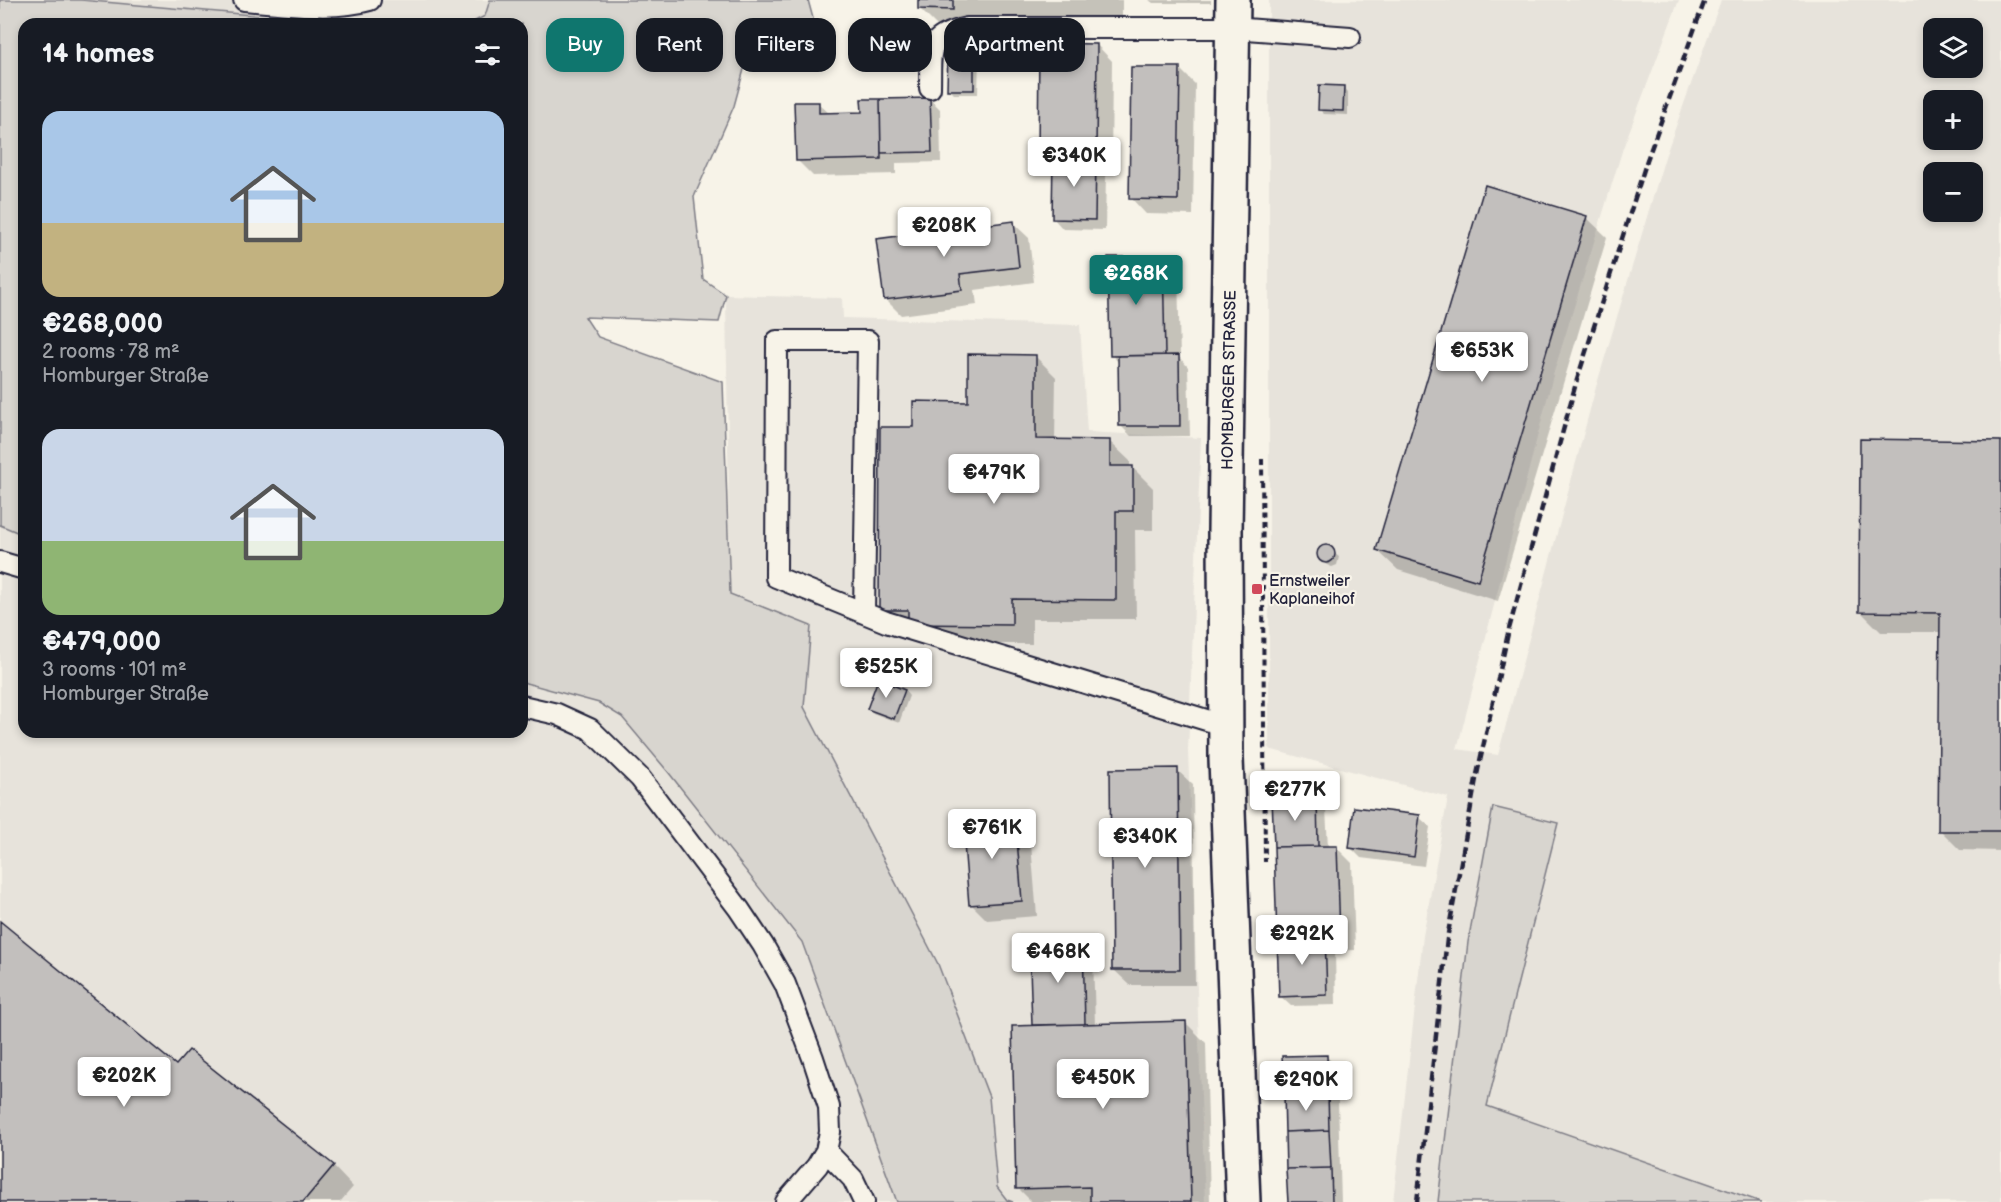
<!DOCTYPE html>
<meta charset="utf-8">
<style>
:root{--surface:#171b24;--page:#242831;--text:#f1f3f6;--muted:#9ea1a6;--accent:#0f766e}
body{margin:0;font-family:"Balsamiq Sans",sans-serif;background:var(--page);color:var(--text);height:100vh;display:flex;flex-direction:column;font-size:22px;white-space:nowrap}
*{box-sizing:border-box;margin:0}
p{font-size:20px;color:var(--muted)}
.icon{flex:none;width:33px;height:33px;fill:none;stroke:currentColor;stroke-width:2;stroke-linecap:round;stroke-linejoin:round}
.map{position:relative;flex:1;overflow:hidden}
.details{position:absolute;left:18px;top:18px;width:510px;height:720px;display:flex;flex-direction:column;background:var(--surface);border-radius:18px;box-shadow:0 3px 9px #0003}
.details>*{flex:none}
.banner{position:absolute;left:546px;top:18px;width:570px;height:54px;display:flex;gap:12px}
.fabs{position:absolute;left:1923px;top:18px;display:grid;gap:12px}
.fabs a{display:grid;place-items:center;width:60px;height:60px;border-radius:12px;background:var(--surface);box-shadow:0 3px 9px #0003;font-size:30px}
.price{position:absolute;translate:-50% -51px;padding:0 14px;border-radius:6px;background:#fff;color:#222;font-size:20px;line-height:39px;filter:drop-shadow(0 2px 3px #0008)}
.price::after{content:'';position:absolute;left:50%;top:36px;width:18px;height:14px;margin-left:-9px;background:inherit;clip-path:polygon(0 0,100% 0,50% 100%)}
.price.active{background:var(--accent);color:#fff}
ul{padding:0;list-style:none}
li{display:grid;align-content:center;gap:12px;height:318px;padding:0 24px}
li span{display:grid;place-items:center;height:186px;border-radius:18px;color:#555}
li>.icon{margin-inline-start:auto}
span .icon{width:108px;height:108px;fill:#fffc;stroke-width:1}
li b{font-size:26px}
h2{display:flex;justify-content:space-between;align-items:center;height:72px;padding:0 24px;font-size:26px}
.tag{padding:0 21px;border-radius:18px;background:var(--surface);box-shadow:0 3px 9px #0003;font-size:21px;line-height:54px}
.tag.active{background:var(--accent);color:#fff}
.map>svg:first-child{display:block}
.built{fill:#e7e3db;fill-rule:evenodd}
.green{fill:#d8d5cf;stroke:#7d7c85;stroke-width:1.5}
.shadow{fill:#0003}
.building{fill:#c2bfbd;stroke:#22223b;stroke-width:1.5}
.lines{fill:none;stroke-linecap:round;stroke-linejoin:round}
.lane-casing{stroke:#22223b;stroke-width:24}
.secondary-casing{stroke:#22223b;stroke-width:38}
.path{stroke:#22223b;stroke-width:4;stroke-dasharray:6 4.5;stroke-linecap:butt}
.lane{stroke:#f7f3e8;stroke-width:20}
.secondary{stroke:#f7f3e8;stroke-width:33}
.rail{stroke:#22223b;stroke-width:4.5;stroke-dasharray:9 4.5;stroke-linecap:butt}
.poi-dot{fill:#d1495b;stroke:#f7f3e8;stroke-width:2}
.labels{text-anchor:middle;stroke-width:4.5;stroke-linejoin:round;paint-order:stroke}
.street-label{font-size:16px;fill:#22223b;stroke:#f7f3e8}
.poi-label{font-size:16px;fill:#22223b;stroke:#f7f3e8;text-anchor:start}
</style>
<div class="map">
<svg width="2001" height="1202" viewBox="0 0 2001 1202">
<rect width="100%" height="100%" fill="#f7f3e8"/>
<filter id="ink" filterUnits="userSpaceOnUse"><feTurbulence type="fractalNoise" baseFrequency=".0167" numOctaves="2"/><feDisplacementMap in="SourceGraphic" scale="12" xChannelSelector="R" yChannelSelector="G"/><feConvolveMatrix kernelMatrix="1 2 1 2 8 2 1 2 1" color-interpolation-filters="sRGB"/></filter>
<g filter="url(#ink)">
<path class="built" d="M81 0H490L485 16 469 24H324L318 21Z
M1269 0H1679L1623 148 1554 372 1457 749 1498 755 1596 387 1665 157 1721 0H2001V1202H1761L1487 1106 1558 823 1493 808 1468 942 1438 1202H1393L1423 936 1448 797 1269 749ZM1934 28H1972V68H1934ZM1934 100H1972V140H1934ZM1934 172H1972V212H1934Z
M726 295 842 298 843 318 1080 325 1087 432 1201 438 1188 751 1205 1202H1013L1007 1200 997 1187 989 1097 938 964 804 707 810 636 730 595Z
M0 525 24 535V732H522V682L599 703 622 717 669 773 802 942 897 1202H0Z"/>
<path class="green" d="M0 0H81L319 21 324 24H24V535L0 525Z
M490 0H808L817 33 752 40 734 106 694 197 703 279 726 295 719 322 585 317 598 337 723 382 730 594 811 626 804 707 938 964 989 1097 997 1187 1007 1200 1013 1202H897L802 942 669 773 622 717 599 703 522 682V24H469L485 16Z
M1493 807 1558 823 1487 1106 1761 1202H1438L1468 942Z"/>
<path class="shadow" d="M920 0H1122V21L973 16 972 30 940 29 920 9Z
M1149 0H1211V3H1153Z
M1097 45 1112 61 1111 172H1106L1105 230 1063 229 1053 218 1054 170 1039 156Z
M974 51 979 56 978 94H954L949 89Z
M1180 69 1195 84 1193 215 1146 214 1131 198Z
M1344 87 1348 92V115L1324 114 1319 109Z
M930 99 940 109 941 162 896 163V174L813 176 797 160 818 103 830 114H864L863 101Z
M1586 217 1607 237 1498 601 1398 570 1377 550Z
M1013 223 1029 238 1034 282 975 290 977 305 901 315 885 299Z
M1163 258 1178 274 1180 358 1188 367 1190 436H1131L1121 426 1119 363 1112 355Z
M1035 356 1056 377 1055 441H1109L1130 461V468H1133L1153 488V530H1135L1136 619H1032V644H929L881 609 915 429 969 403Z
M2001 442V851L1960 850 1940 830 1941 632H1881L1860 611Z
M1326 547 1339 557 1337 565 1332 567 1327 565 1321 560 1319 554 1322 549Z
M879 681 905 691 909 696 899 723 873 713 869 708Z
M1177 770 1193 785 1195 985H1130L1114 970Z
M1316 798 1326 809 1328 847H1336L1352 863 1355 950 1335 951 1336 1005 1291 1006 1280 996Z
M1014 817 1030 832 1037 916 987 920 971 904Z
M1419 817 1430 827 1424 866 1361 858 1350 847Z
M0 923 176 1068 333 1166 353 1187 340 1202H0Z
M1082 943 1093 954 1095 1025 1186 1023 1206 1043 1210 1202H1032L1018 1188 1036 1027 1033 1025Z
M1326 1056 1337 1067 1341 1202H1289Z"/>
<path class="building" d="M918 0H953V10L918 9Z
M1039 43 1097 44 1096 157 1038 156Z
M948 49H974V90H947Z
M1131 67H1180L1178 200 1129 199Z
M1319 85 1344 86 1343 111 1318 110Z
M930 98 932 152 881 153 880 99Z
M861 99H880L881 159 796 161 794 102H819V113L862 112Z
M1053 156 1096 157 1095 220 1052 219Z
M1485 185 1587 216 1478 581 1376 550Z
M1014 221 1019 267 960 274 962 290 884 300 876 239Z
M1108 257H1163L1165 355 1110 356Z
M968 354 1036 355V439L1110 440V466H1133V511H1116V600L1012 599V625L908 624V610H879L880 427H913V401L968 402Z
M1179 355 1180 426H1119L1118 356Z
M1860 439 2001 441V831H1938L1940 613 1859 612Z
M1317 554a9 9 0 1 1 18 0a9 9 0 1 1-18 0Z
M878 679 905 690 894 719 867 709Z
M1178 768 1180 970H1112L1110 769Z
M1317 797 1318 846 1274 847 1272 798Z
M1354 807 1420 815 1414 857 1349 848Z
M1015 815 1022 901 969 905 962 819Z
M1318 846H1337L1340 935 1277 937 1274 847Z
M0 921 176 1065 189 1050 334 1165 303 1202H0Z
M1325 935 1327 995 1279 997 1277 937Z
M1083 942 1085 1024 1032 1025 1030 967 1036 966V943Z
M1186 1021 1191 1202H1090V1187L1016 1189 1012 1026Z
M1327 1055 1328 1093 1284 1094 1282 1056Z
M1328 1093 1329 1130 1285 1132 1284 1094Z
M1329 1130 1331 1168 1286 1169 1285 1132Z
M1331 1168 1332 1202H1288L1286 1169Z"/>
<g class="lines">
<g class="lane-casing">
<path id="lane" d="M244 0C283 3 332 11 370 0
M930 88C931 48 925 38 967 28H1232L1350 37
M0 562 24 569
M864 613 868 341H777L776 577 886 622 1226 726
M522 706 557 714 590 729 640 778 739 909 763 945 785 984 813 1058 829 1107 830 1132 826 1151 817 1166 786 1202
M826 1151 853 1179 864 1202"/>
</g>
<g class="secondary-casing">
<path id="secondary" d="M1233 0 1225 531 1226 759 1243 1202"/>
</g>
<path class="path" d="M1262 459 1265 862"/>
<use href="#lane" class="lane"/>
<use href="#secondary" class="secondary"/>
<path class="rail" d="M1417 1202 1447 939 1476 779 1509 629 1576 383 1647 160 1705 0"/>
</g>
</g>
<rect class="poi-dot" x="1251" y="583" width="12" height="12" rx="3"/>
<g class="labels">
<g class="street-label">
<text transform="translate(1228 380) rotate(-89)" y="6">HOMBURGER STRASSE</text>
</g>
<g class="poi-label">
<text x="1269" y="586">Ernstweiler<tspan x="1269" dy="18">Kaplaneihof</tspan></text>
</g>
</g>
</svg>
<div class="fabs">
<a><svg class="icon" aria-label="layers" viewBox="0 0 24 24"><path d="M12 4l9 5-9 5-9-5zM3 14l9 5 9-5"/></svg></a>
<a>+</a>
<a>−</a>
</div>
<b class="price" style="left:1074px;top:188px">€340K</b>
<b class="price" style="left:944px;top:258px">€208K</b>
<b class="price active" style="left:1136px;top:306px">€268K</b>
<b class="price" style="left:1482px;top:383px">€653K</b>
<b class="price" style="left:994px;top:505px">€479K</b>
<b class="price" style="left:886px;top:699px">€525K</b>
<b class="price" style="left:1295px;top:822px">€277K</b>
<b class="price" style="left:992px;top:860px">€761K</b>
<b class="price" style="left:1145px;top:869px">€340K</b>
<b class="price" style="left:1302px;top:966px">€292K</b>
<b class="price" style="left:1058px;top:984px">€468K</b>
<b class="price" style="left:124px;top:1108px">€202K</b>
<b class="price" style="left:1103px;top:1110px">€450K</b>
<b class="price" style="left:1306px;top:1112px">€290K</b>
<div class="banner">
<a class="tag active">Buy</a>
<a class="tag">Rent</a>
<a class="tag">Filters</a>
<a class="tag">New</a>
<a class="tag">Apartment</a>
</div>
<section class="details">
<h2>14 homes<svg class="icon" aria-label="filters" viewBox="0 0 24 24"><path d="M4 7h16M4 17h16"/><circle cx="9" cy="7" r="2"/><circle cx="15" cy="17" r="2"/></svg></h2>
<ul>
<li><span style="background:linear-gradient(#a9c7e8 60%,#c2b280 0)"><svg class="icon" aria-label="home" viewBox="0 0 24 24"><path d="M3 11l9-7 9 7M6 9v11h12V9"/></svg></span><div><b>€268,000</b><p>2 rooms · 78 m²</p><p>Homburger Straße</p></div></li>
<li><span style="background:linear-gradient(#c9d6e8 60%,#8fb573 0)"><svg class="icon" aria-label="home" viewBox="0 0 24 24"><path d="M3 11l9-7 9 7M6 9v11h12V9"/></svg></span><div><b>€479,000</b><p>3 rooms · 101 m²</p><p>Homburger Straße</p></div></li>
</ul>
</section>
</div>
